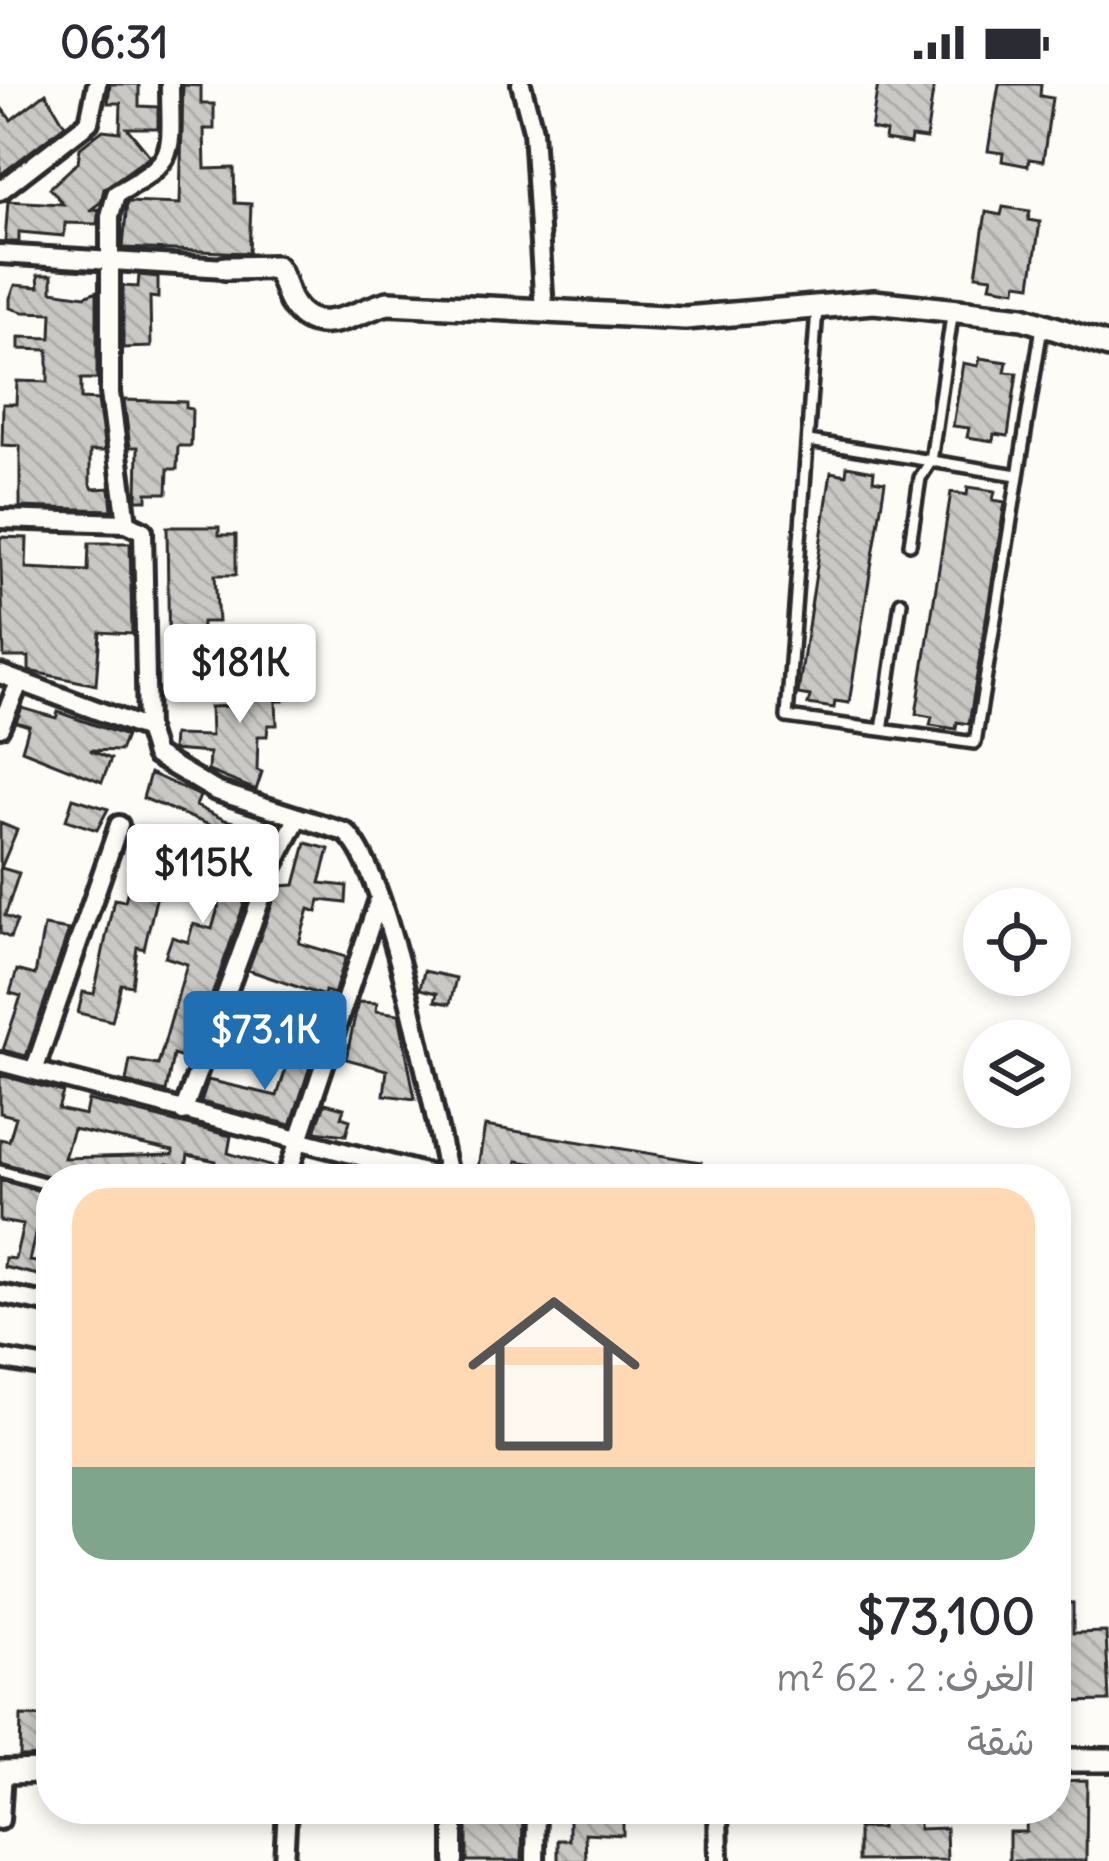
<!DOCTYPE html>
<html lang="ar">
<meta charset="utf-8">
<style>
:root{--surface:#fff;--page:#f7f7f7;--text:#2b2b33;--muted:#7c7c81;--line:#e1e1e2;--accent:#1f6fb2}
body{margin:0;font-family:Delius,"Playpen Sans Arabic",sans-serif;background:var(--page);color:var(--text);direction:rtl;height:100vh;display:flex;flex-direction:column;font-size:45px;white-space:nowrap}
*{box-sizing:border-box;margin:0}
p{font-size:39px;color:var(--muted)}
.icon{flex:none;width:66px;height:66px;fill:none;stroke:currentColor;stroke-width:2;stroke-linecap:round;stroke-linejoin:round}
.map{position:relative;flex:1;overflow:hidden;direction:ltr}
.drawer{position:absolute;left:36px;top:1080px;width:1035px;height:660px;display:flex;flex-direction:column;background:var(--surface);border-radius:48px;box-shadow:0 6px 18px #0003;direction:rtl}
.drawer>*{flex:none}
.buttons{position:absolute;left:963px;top:804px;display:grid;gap:24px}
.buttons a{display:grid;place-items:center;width:108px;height:108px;border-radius:50%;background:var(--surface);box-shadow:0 6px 18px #0003;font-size:60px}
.price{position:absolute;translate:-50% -102px;padding:0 27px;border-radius:12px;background:#fff;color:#222;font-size:39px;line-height:78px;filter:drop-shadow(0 3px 6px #0008)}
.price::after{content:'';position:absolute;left:50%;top:72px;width:36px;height:27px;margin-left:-18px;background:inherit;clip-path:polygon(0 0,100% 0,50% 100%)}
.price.on{background:var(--accent);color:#fff}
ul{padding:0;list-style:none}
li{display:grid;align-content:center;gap:24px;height:636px;padding:0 36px}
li+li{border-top:3px solid var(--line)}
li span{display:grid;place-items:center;height:372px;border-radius:36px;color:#555}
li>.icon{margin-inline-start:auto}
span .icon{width:216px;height:216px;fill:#fffc;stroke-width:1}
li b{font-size:51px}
.status{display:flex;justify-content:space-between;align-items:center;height:84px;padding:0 60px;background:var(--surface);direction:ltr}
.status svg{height:33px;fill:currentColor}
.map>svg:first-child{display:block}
.building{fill:url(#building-back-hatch);stroke:#2b2b2b;stroke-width:3;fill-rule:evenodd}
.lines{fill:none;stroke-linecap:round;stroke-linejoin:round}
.service-casing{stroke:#2b2b2b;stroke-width:18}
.minor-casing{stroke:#2b2b2b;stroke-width:26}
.tertiary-casing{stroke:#2b2b2b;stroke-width:30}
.service{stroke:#fdfcf7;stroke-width:9}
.minor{stroke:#fdfcf7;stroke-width:16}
.tertiary{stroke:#fdfcf7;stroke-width:21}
</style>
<div class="status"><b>06:31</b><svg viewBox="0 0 49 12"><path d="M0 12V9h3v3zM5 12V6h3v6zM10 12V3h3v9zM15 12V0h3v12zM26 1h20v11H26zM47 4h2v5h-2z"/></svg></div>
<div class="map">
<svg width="1109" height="1777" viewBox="0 0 1109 1777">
<defs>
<pattern id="building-back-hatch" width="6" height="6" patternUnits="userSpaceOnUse" patternTransform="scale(3)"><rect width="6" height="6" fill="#c9c8c4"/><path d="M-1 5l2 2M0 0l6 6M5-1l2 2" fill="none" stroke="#adaca9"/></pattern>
</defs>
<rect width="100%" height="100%" fill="#fdfcf7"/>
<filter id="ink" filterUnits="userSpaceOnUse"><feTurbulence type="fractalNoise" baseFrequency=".00833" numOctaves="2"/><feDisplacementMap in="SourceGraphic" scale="24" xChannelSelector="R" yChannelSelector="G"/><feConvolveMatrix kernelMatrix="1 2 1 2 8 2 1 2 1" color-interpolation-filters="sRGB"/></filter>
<g filter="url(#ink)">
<path class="building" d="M110 0H139V22L158 23V44H127L150 72 104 105 101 118 89 127 99 125 97 140 65 139 64 152 19 148V158H5L8 117 63 120 50 104 78 78 80 64 103 46 120 48 121 19H108Z
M878 0H934L926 55 911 53 910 60 885 56 886 48 871 45Z
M999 0H1041L1040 12 1052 14 1043 77 1029 75 1028 82 1002 77 1003 69 988 67Z
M183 1 201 2V20H214V45H204L205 85 234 84 235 119 251 120 249 169 123 164 127 118 180 120Z
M46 9 65 41 0 91V22L11 36Z
M1003 123 1030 127 1028 136 1040 138 1031 201 1017 199 1016 206 990 202 992 193 976 191 986 128 1001 131Z
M38 191H52V207L85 212 97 207V295H81V315L98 316 105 367H90V399L93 405 110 404 112 426 20 423V362L2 361 3 320H16L17 297 48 298V266L19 265V253L51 254 52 229 23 228 10 224V214L15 201 39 203Z
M139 191 158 193V214L150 213 151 263 123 264V202L138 203Z
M980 274 1007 278 1005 288 1017 289 1008 352 994 350 993 357 967 353 969 344 953 342 963 279 978 282Z
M124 316 186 318V324L192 325 191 362H178L177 385H168L167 409H147V416H137L138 363H130Z
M847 382 874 387 873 396 885 398 849 619 835 617 834 624 808 620 810 612 798 610 831 388 846 391Z
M968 403 995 407 993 416 1005 418 969 640 957 638 956 645 930 641 932 633 916 630 951 408 967 411Z
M167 443H219V451H236V491H215L218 538H202L201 579 169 578Z
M0 453 27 454 26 484 88 487 89 459H130L132 550 100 548 96 601 29 587V573H4Z
M278 577 283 617H276L277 641H268L267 652H258L257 686 262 688 256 706 208 687 209 669 172 666 173 651 211 652 210 623 233 622 236 586Z
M22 624 56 634 58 628 126 652 120 667 90 666 111 675 102 698 22 666 29 642 16 638Z
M150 689 200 712 196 722 225 736 276 748 264 764 189 976 173 971 166 1008 126 998 130 976 158 981 187 880 165 873 172 853 188 858 193 840 212 845 220 817 211 816 217 788 204 784 217 744 143 714Z
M73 714 108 725 97 746 66 736Z
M0 739 17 746 1 784 19 789 5 832 17 837 10 854 0 849Z
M306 759 329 765 320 799 347 802 346 819 320 816 317 828 309 825 299 859 346 873 334 910 325 907 324 912 248 886 279 802 295 801Z
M137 770 165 778 144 865 137 863 132 902 121 900 112 937 78 929 83 908 94 910 114 815 125 817Z
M44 842 69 846 26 972 3 966 21 912 10 909 17 886 35 891Z
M424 887 456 894 450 920 435 917 437 909 420 905Z
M358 918 377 919 376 927 399 930 415 1015 384 1011 387 986 346 975Z
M293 963 314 970 291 1041 201 1018 208 996 277 1012Z
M0 991 63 1008 58 1025 85 1031 88 1016 231 1052 228 1069 276 1084 274 1095H243L215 1085 216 1077 188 1071 186 1084 167 1080 166 1092 150 1095H58L0 1078V1055L9 1057 16 1033 0 1029ZM73 1045 173 1067V1071L64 1074Z
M325 1019 344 1024 341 1033 350 1036 346 1051 315 1047Z
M485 1042 701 1078 698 1095H554L556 1083 517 1077 513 1095H476Z
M0 1096 51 1110V1146L37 1143 29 1177 51 1180V1194L4 1183 5 1174 15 1175 23 1141 0 1137Z
M1056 1518 1073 1519V1549L1106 1548 1109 1617 1067 1618 1066 1609H1056V1583H1062Z
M21 1632 51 1633 47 1672 20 1673Z
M1087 1696 1086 1777H1009V1748H1026L1027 1725H1056V1697Z
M467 1725H523L522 1777H467Z
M569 1725H653V1736L623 1737V1751L585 1749 586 1777H558V1756H569Z
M881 1725H919V1745L946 1744 947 1776 858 1777V1744H881Z"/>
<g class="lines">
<g class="service-casing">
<path id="service" d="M817 225 787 633 975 659 1042 243
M809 357 1017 391
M910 460 920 394 931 377 953 225
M882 646 901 518
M0 1087 51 1101"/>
</g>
<g class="minor-casing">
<path id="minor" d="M521 0 533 46 544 227
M0 107 89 38 97 0
M0 170 225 184
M0 435 127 439 143 447 147 645
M127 439 110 309V132L116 110C180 74 170 71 170 0
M0 590 147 645 155 671 216 707 345 748C389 783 433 1028 449 1095
M0 643 20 597
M0 978 447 1095
M34 987 119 741
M183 1028 273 782 298 733
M286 1095 379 815
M0 1210 51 1220
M0 1275 51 1284
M454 1725V1777
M718 1725 719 1777
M0 1736 3 1688
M284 1777 287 1725
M535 1777 536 1725"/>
</g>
<g class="tertiary-casing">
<path id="tertiary" d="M225 184 276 183C284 194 285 207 291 218 315 259 358 226 388 219L685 234 874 218 1023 234 1109 262
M1056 1676H1109
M0 1688 51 1687"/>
</g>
<use href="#service" class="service"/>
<use href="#minor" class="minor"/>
<use href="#tertiary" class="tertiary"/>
</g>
</g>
</svg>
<div class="buttons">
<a><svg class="icon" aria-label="locate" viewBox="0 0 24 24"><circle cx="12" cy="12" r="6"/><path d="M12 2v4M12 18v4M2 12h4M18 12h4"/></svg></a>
<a><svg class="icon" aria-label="layers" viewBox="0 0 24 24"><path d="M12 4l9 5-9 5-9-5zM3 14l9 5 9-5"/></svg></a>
</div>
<b class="price" style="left:240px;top:642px">$181K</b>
<b class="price" style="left:203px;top:842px">$115K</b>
<b class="price on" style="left:265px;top:1009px">$73.1K</b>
<section class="drawer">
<ul>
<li><span style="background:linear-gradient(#ffd9b3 75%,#7fa58c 0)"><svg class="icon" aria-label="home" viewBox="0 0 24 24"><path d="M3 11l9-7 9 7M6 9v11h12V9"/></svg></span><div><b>$73,100</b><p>الغرف: 2 · 62 m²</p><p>شقة</p></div></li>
</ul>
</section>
</div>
